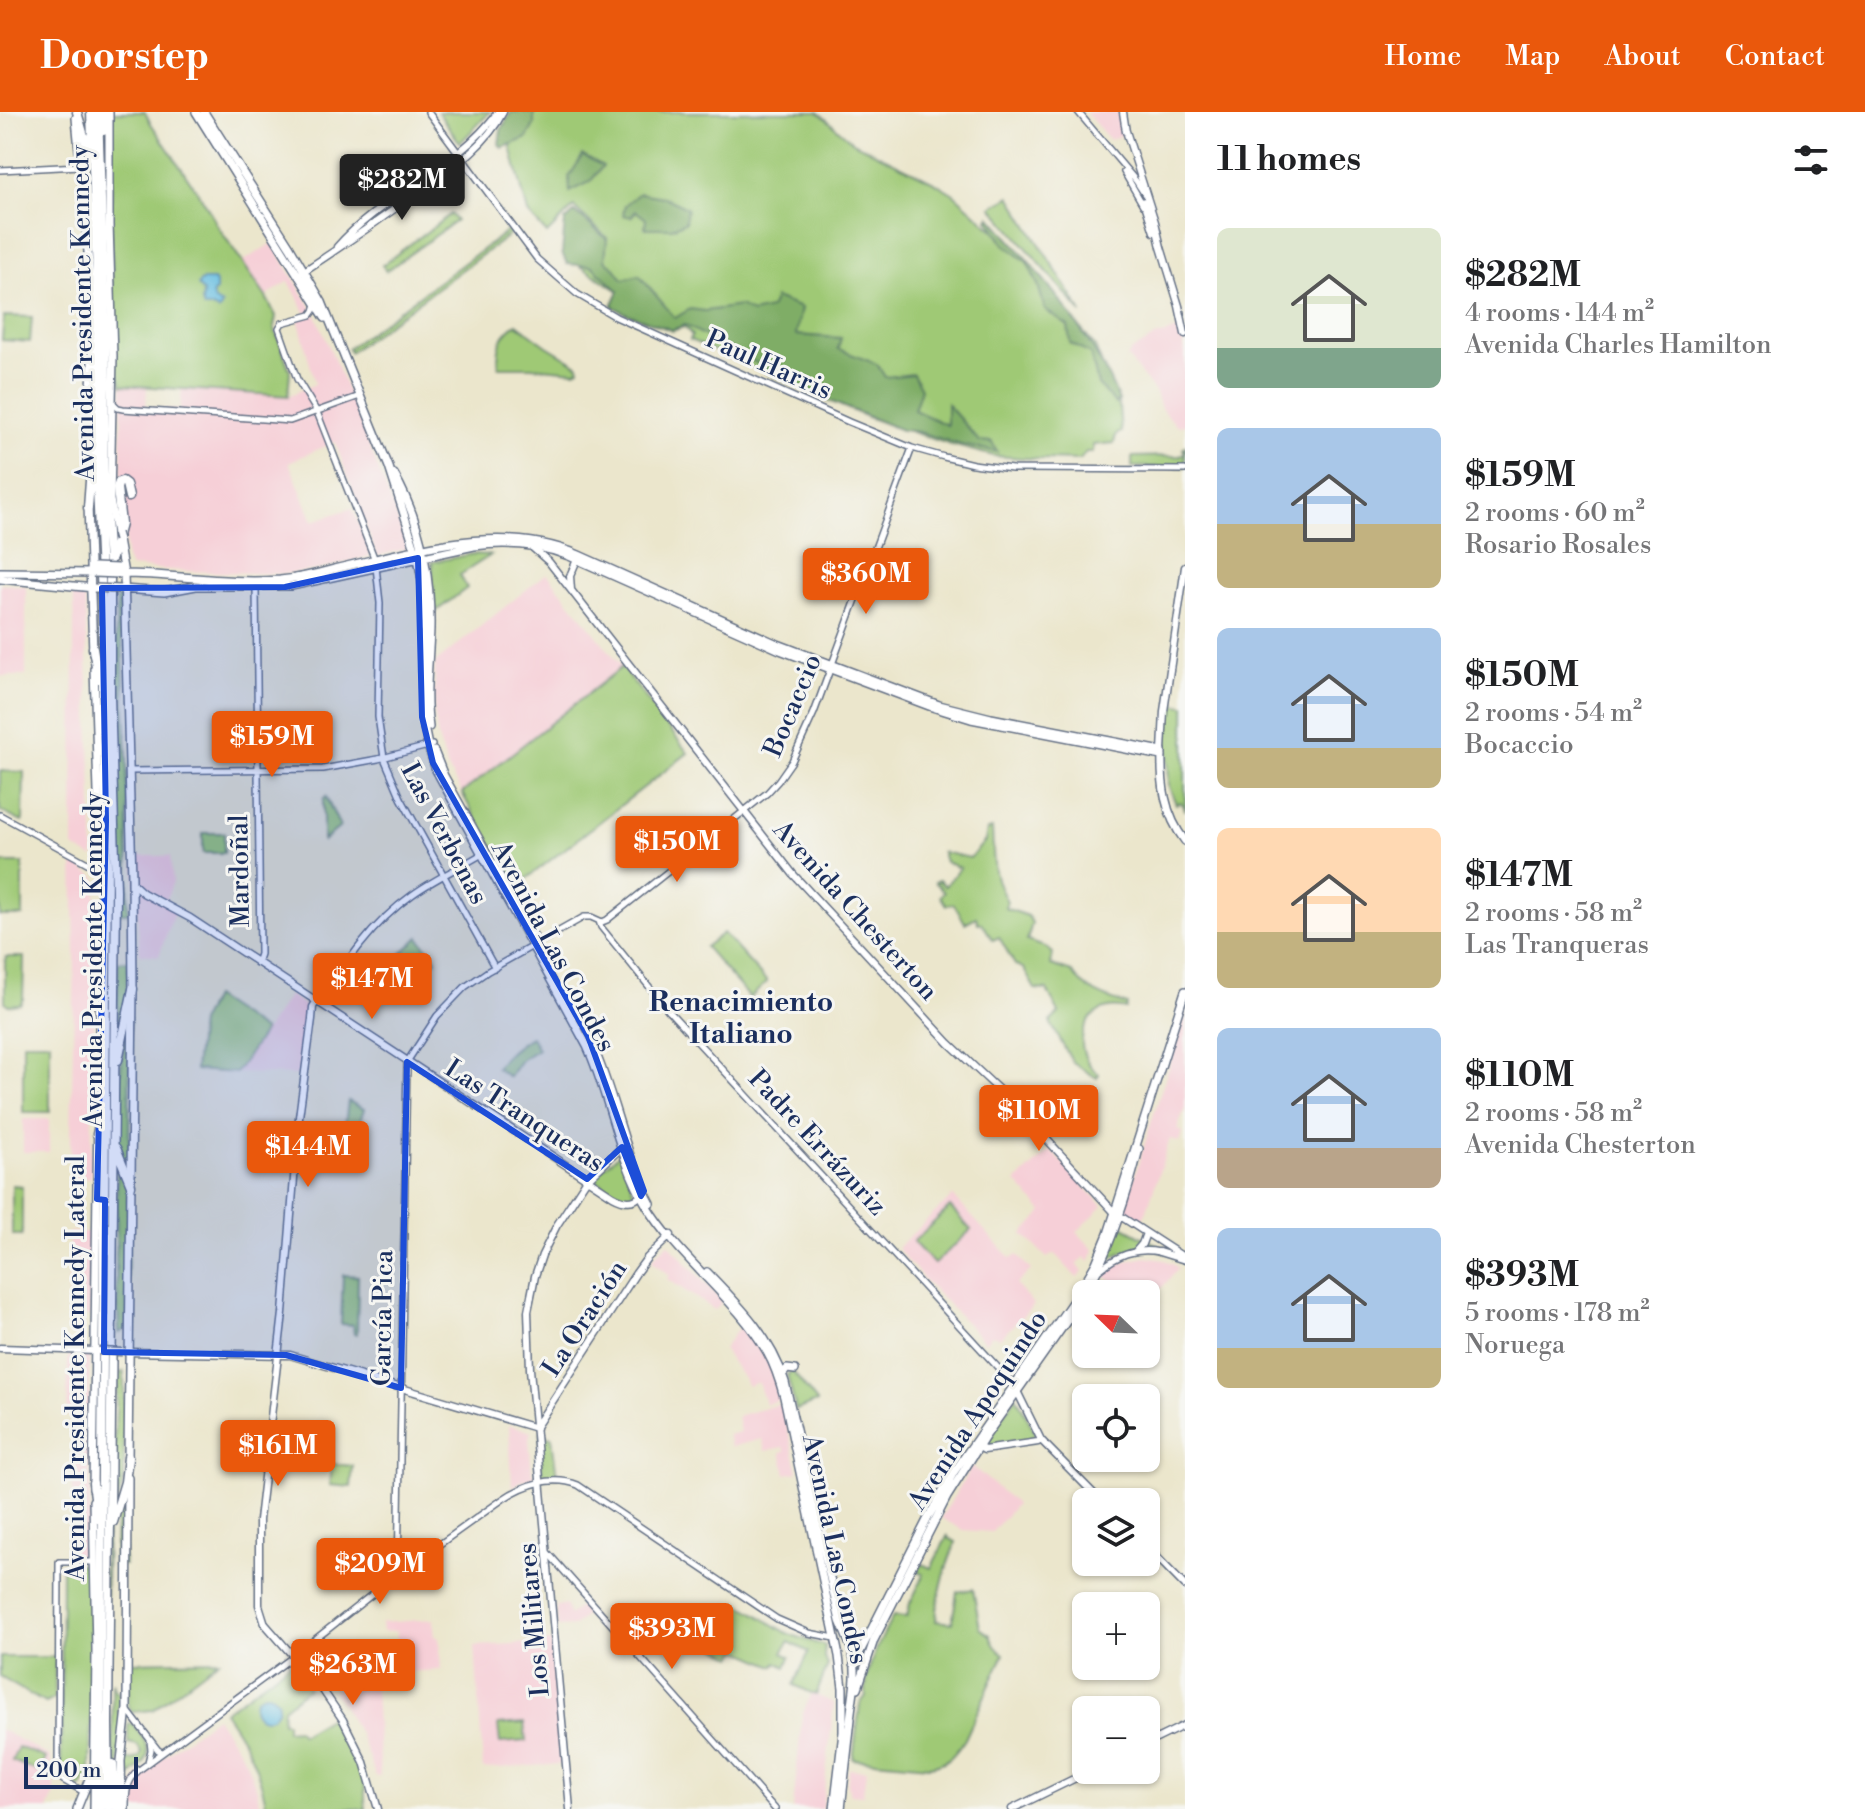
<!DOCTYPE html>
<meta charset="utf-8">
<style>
:root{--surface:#fff;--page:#f6f6f6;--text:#202124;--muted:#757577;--accent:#ea580c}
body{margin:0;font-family:"Libre Bodoni",serif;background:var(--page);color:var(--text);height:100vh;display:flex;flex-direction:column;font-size:30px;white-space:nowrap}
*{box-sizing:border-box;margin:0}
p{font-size:26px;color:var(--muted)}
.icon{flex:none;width:44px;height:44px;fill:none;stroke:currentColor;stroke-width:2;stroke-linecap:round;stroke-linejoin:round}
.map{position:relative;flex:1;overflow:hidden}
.side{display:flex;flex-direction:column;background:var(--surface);width:680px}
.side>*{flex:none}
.needle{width:52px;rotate:293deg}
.tools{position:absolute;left:1072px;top:1168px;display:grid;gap:16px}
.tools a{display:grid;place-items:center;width:88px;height:88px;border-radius:12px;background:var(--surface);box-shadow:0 2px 6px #0004;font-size:40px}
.scale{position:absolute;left:24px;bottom:20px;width:114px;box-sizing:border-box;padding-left:8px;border:4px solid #1b2f5e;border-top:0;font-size:22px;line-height:28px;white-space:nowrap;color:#1b2f5e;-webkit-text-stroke:6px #f6f6f2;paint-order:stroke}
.price{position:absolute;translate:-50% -68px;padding:0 18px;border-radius:8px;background:var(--accent);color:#fff;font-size:26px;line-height:52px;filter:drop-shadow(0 2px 4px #0008)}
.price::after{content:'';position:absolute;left:50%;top:48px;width:24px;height:18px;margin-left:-12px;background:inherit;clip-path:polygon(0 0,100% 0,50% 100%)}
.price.selected{background:#222;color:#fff}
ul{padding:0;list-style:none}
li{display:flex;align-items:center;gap:24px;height:200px;padding:0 32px}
li span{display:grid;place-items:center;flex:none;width:224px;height:160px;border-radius:12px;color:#555}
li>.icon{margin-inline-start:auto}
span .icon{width:96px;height:96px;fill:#fffc;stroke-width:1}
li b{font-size:34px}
h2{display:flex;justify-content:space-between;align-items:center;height:96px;padding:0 32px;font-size:34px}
header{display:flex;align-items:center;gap:48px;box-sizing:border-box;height:112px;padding:0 40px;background:var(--accent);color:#fff}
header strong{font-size:38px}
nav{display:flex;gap:44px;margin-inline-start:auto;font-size:28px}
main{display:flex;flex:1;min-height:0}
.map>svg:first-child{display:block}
.built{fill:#f6cfd7}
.green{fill:#9fc975;stroke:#5d7c6a;stroke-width:2}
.forest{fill:#7fad66;stroke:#4d6e62;stroke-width:2}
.water{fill:#62bce0;stroke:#3e769f;stroke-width:2}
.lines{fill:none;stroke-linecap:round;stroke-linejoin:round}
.tertiary-casing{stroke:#646f84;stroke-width:8}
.secondary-casing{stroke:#646f84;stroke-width:9}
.primary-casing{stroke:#646f84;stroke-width:10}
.motorway-casing{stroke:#646f84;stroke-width:11}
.tertiary{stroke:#fff;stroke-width:5}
.secondary{stroke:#fff;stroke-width:6}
.primary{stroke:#fff;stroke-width:7}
.motorway{stroke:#fff;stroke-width:8}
.secondary-bridge-casing{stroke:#646f84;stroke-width:9;stroke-linecap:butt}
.primary-bridge-casing{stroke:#646f84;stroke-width:10;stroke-linecap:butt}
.secondary-bridge{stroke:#fff;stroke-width:6}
.primary-bridge{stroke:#fff;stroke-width:7}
.marked{fill:#1d4ed8;fill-opacity:0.2;stroke:#1d4ed8;stroke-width:6;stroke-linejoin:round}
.labels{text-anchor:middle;stroke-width:6;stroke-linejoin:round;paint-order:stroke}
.street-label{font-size:26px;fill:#1b2f5e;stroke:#f6f6f2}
.neighbourhood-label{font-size:28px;font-weight:bold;fill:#1b2f5e;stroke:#f6f6f2}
</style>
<header>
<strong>Doorstep</strong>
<nav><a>Home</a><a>Map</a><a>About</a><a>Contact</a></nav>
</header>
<main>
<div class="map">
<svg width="1185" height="1697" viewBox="0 0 1185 1697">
<rect width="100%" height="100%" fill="#f6f6f2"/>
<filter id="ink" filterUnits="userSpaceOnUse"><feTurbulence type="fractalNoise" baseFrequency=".0125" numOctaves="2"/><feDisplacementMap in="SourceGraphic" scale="16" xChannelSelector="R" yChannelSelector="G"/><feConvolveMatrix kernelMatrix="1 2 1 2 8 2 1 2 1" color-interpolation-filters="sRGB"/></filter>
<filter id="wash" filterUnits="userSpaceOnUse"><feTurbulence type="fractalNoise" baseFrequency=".006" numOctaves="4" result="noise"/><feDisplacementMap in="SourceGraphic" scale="32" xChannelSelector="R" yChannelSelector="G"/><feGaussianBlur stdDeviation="1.8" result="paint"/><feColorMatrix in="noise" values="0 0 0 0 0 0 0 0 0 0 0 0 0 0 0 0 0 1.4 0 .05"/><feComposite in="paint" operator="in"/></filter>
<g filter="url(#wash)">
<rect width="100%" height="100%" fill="#ebe6cc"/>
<path class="built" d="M1089 0H1120L1124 22 1110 28 1086 1Z
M272 131 316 203 350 285 409 436 377 444 335 330 289 350 313 409 352 396 369 435 370 444 318 458 285 462 182 459 130 455 126 447 121 357 122 273 147 275 146 295 180 298 182 276 288 284 315 272 298 206 306 202 289 169 266 185 242 150Z
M1181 217 1185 241V313L1179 314 1175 312 1161 296 1156 281 1127 245 1132 239 1155 225Z
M547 461 622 555 462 681 448 657 438 626 434 599 435 551Z
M0 472 26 474V564H0Z
M71 478 80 480 84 483 85 489 94 746 73 735 74 493Z
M134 744H170L173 769 167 786 175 798 159 844 140 842Z
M73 750 96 766 91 1066H70L75 842Z
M289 883 305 894 307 897 298 963 236 961Z
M1185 902V996L1177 1017 1182 1020 1179 1030 1170 1027 1146 1101 1141 1110 1124 1098Z
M23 1007H49V1040H23Z
M1050 1038 1103 1094 1077 1120 1094 1138 1089 1150 1085 1145 1077 1152 1083 1160 1077 1166 1054 1141 1047 1146 1023 1122 1043 1100 1016 1070Z
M953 1084 1011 1147 1017 1143 1031 1158 1016 1173 1034 1193 1000 1226 992 1223 985 1230 929 1173 897 1136Z
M69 1120H90V1204L68 1203Z
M668 1131 721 1188 720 1193 715 1198 667 1167 670 1163 651 1148Z
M1146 1145 1164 1148 1172 1151 1178 1156 1146 1195V1182H1127L1103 1162 1126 1149Z
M742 1211 753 1224 765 1242 774 1262 781 1288 765 1292 758 1270 748 1274 723 1237Z
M68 1244 89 1245 90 1446 71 1447 75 1304H67Z
M779 1292 782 1293 798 1360 786 1362 781 1340 785 1339 784 1335 765 1339 762 1327 731 1335 728 1323 740 1320 737 1304Z
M509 1313 531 1319 529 1327 532 1362H534V1365L520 1370 512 1375Z
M972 1354 1016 1392 992 1420 963 1418 941 1406Z
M566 1493 569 1504 580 1494 587 1502 574 1514 558 1515 556 1494Z
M433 1507 435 1525H439L441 1558 389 1561 388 1529 397 1528 396 1519 382 1520 381 1511Z
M552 1530 561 1652 483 1657 475 1534Z
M373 1541 380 1664H376L358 1619 333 1578Z
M812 1581 834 1591 822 1697H793L802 1603Z
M216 1605 246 1649 257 1678 260 1697H129L130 1678 139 1663Z
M0 1617 50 1645 55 1682 48 1697H0Z
M849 1657 866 1658 863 1683 849 1682V1676L847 1675Z"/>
<path class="green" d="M112 0H145L150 10 205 91 217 113 266 185 276 204 274 215 290 259 288 284 122 273 119 264H114L111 111Z
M438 0H490L460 31Z
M534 0H818L853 30 934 70 954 82 1026 147 1095 235 1119 295 1121 320 1116 323 1114 331 1093 333V340H1086L1080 348 1037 347 994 344 948 332 867 305 690 228 692 223 684 215 672 219 612 194 619 179 579 153 607 126 574 95 547 122 528 101 510 31 527 26Z
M1010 84 1082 201 992 95Z
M451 102 456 109 386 159 382 153Z
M509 118 512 121 350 240 348 236Z
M4 204 32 205 30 230 2 228Z
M517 212 547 234 578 253 579 257 575 259 531 255H499C496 239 501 220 517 212Z
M1185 335V355H1132V345L1180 344 1185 340 1183 337Z
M473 442 491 443 460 463 467 476 435 500 432 450Z
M117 482 120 483C125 588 130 695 128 801H119L115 580Z
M622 555 688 641 512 778 501 757 503 756 495 741 496 739 491 734 462 681Z
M1171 592 1185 594V699L1181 690 1176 692 1169 675 1167 625Z
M106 616 113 780 104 1677 102 1663 111 809Z
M0 659 24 660 23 708 22 710 0 699Z
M326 685 340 715 323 729V687Z
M992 717C994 746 991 763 1007 789L1005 796 1028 804 1032 811 1027 829 1045 835 1053 841 1051 853 1072 860C1081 877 1109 887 1127 893L1126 897C1084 886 1066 938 1099 962L1097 966 1073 951 1050 910 1059 901 1047 878 1035 877 1023 856 1015 853 999 825 993 828 982 811H978L976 805 965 811 954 792 946 793 940 784 944 780 935 770 939 768 945 774 960 756 945 750 942 740 970 746 985 729 987 718Z
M203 721H224V741H203Z
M0 751H23V804H0Z
M723 821 767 870 750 886 705 835Z
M419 825 436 848 422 861 402 841Z
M6 845H24L23 887 20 892 8 893 5 890V849Z
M128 849C128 880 127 901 117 930L118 850Z
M213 885 264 919 236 961 195 958 200 911Z
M130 903 129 1063C125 1053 120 1044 119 1033 114 990 121 945 130 903Z
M531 925 538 937 521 948 509 965 496 956C505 942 516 933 531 925Z
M23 930H50V1000H23Z
M348 989 364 997 358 1014 356 1038 339 1029 345 1013Z
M620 1041 634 1081 635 1085 625 1087 594 1067 595 1063Z
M117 1046 128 1074 127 1217 119 1221 116 1159Z
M12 1073 22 1074V1123H12Z
M950 1095 971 1118 934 1152 913 1130Z
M1120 1113 1163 1136 1165 1140C1143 1133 1128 1136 1108 1147Z
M343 1163 358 1164 357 1222H354L353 1213 341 1212Z
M792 1259 817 1290 796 1298 787 1263Z
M124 1260V1366L113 1404 114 1335 118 1261Z
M1016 1284 1037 1324 1033 1329 987 1335 983 1333Z
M540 1322 552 1325 557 1365 542 1366Z
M332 1352 353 1354 351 1375 330 1373Z
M125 1378 124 1453H114L116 1409Z
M948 1423V1426L956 1430C945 1456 938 1480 936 1509L952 1511 957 1480 973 1477 980 1516 990 1523C993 1532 996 1537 1004 1542L965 1627C955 1642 948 1652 929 1654L853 1647 860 1592 866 1584C864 1556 881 1528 893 1504L907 1505 910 1491 923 1465V1462L918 1460 922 1452 931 1456Z
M91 1452 93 1522 90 1658 81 1676 66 1667 61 1661 62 1453Z
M738 1491 789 1522 825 1534 824 1544 828 1553 816 1583 794 1573 809 1540 789 1530 783 1541 790 1545 786 1555 777 1550 774 1554 738 1538 734 1545 716 1536Z
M0 1545H55V1586L45 1591 0 1565Z
M219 1548 153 1598 132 1600 128 1593 129 1550Z
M291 1550 308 1576 283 1596 282 1610H286V1618L297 1617 301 1622 330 1605C342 1626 358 1647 364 1670 366 1679 364 1688 366 1697H267C259 1654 249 1636 224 1600Z
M112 1570 114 1576 119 1582 118 1600 123 1610 118 1658H116L113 1632Z
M132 1611C141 1623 156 1639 142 1653 135 1660 128 1664 124 1673L123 1644 130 1648 139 1646 142 1641 137 1633 128 1631V1613Z
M524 1611 526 1629 500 1631 498 1613Z
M18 1635 46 1646 40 1660 12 1649Z"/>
<path class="forest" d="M511 0H534V13L527 26 502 36 499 32 501 18Z
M583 43 603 54 590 70 570 80 569 65Z
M639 81 664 85 687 96 685 110 672 116H645L646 107 636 99 631 105 623 103 625 93Z
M575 100 607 127 605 148 614 155 623 167 639 163 675 206 690 197 705 199 740 194 752 201 770 197 775 186 801 196 796 223 841 226 838 237 877 252 885 265 913 262 921 277 914 298 947 313V292L979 329 992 330 997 340 961 333 919 320 901 318 822 286 685 213 672 218 627 202 612 194 619 179 592 154 567 152 562 141 565 109Z
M990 104C1037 158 1093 222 1119 289L1115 292 1098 273 1091 243 1070 231 1068 214 1045 198 1038 173 1027 150 1004 132 988 107Z"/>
<path class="water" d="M203 168H214L216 171V179L213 181C211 188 216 190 222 193L219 199 212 196H204L202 190 203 180 198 174 199 171Z
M254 1594a12 12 0 1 1 24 0a12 12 0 1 1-24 0Z"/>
</g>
<g filter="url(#ink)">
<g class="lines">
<g class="tertiary-casing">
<path id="tertiary" d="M428 0 537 147 577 182 616 205 849 310 912 336 944 345 973 352 1012 357 1185 358
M1078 0 1136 69 1145 83
M0 58 80 54
M1124 60 1143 93
M316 192 314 199 311 203 282 211 279 216 297 267 317 300 375 448
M113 291 118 296 123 297 290 309 360 284
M376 455 380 491 378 605 384 646 401 686 495 856
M256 475 260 842 257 851
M129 659 323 657 378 647 432 633
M0 703 100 758
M599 809 601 815 668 898 1014 1273
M320 892C346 851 371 812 412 783 434 767 459 756 482 742
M1098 1159C1116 1144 1135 1135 1159 1140
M548 1441 775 1697
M398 1462 407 950 437 904 465 875 488 859 584 805H591L602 810 607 808 767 681 778 669 792 649 814 601 912 336
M128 1599 158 1638 162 1640
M148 1650 151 1638 150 1629
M84 1680 63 1668 58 1659 59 1450H93
M126 1697C126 1681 126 1669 139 1658L294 1544 398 1462 503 1387C525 1372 553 1363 578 1373L777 1507 809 1521 835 1526"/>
</g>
<g class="secondary-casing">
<path id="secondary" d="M1123 0 1126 20
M1126 19 1155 110 1161 135 1179 194 1185 222
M1144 89 1154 120
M337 135C383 82 456 58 498 0
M301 161C341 135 380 108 418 80 450 57 485 36 503 0
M533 436 549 450 793 762 949 931 1015 993 1114 1100 1185 1146
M571 478 570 464 579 443
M1162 639 1164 599 1185 455
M132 771 143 781 190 806 613 1084C624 1090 634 1092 642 1082
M316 890 313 895 312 907 299 1005 283 1201 259 1408V1493L265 1512 322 1577 343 1608 364 1650 378 1697
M1136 1139 1142 1132 1146 1121
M1159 1140 1185 1148
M0 1236 96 1239
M126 1240 290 1243 536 1316
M1016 1277 1041 1328 1102 1390
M537 1313 636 1161 647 1146 671 1123
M979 1335 984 1338 1038 1330 1041 1328
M1146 1434 1185 1474
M1146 1632 1185 1613
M570 1697 530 1257 528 1199 535 1164 542 1143 557 1113 585 1070 622 1035
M1012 1697 1092 1658"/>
</g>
<g class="primary-casing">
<path id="primary" d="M109 0V112L113 244 110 388 116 421
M196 0 325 206
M204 0 290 135 322 190 389 355 418 446 423 474 424 498 422 605 428 634 436 658 587 934C610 984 618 1047 647 1094 680 1148 736 1186 767 1240 775 1254 780 1270 784 1285L839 1544 843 1576V1623
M76 6C82 71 89 137 92 202 94 251 89 300 88 349
M394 362C421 410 431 462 430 517 429 549 424 583 429 615
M88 393 93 541
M118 428 124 462 132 766 133 877 128 1349
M0 460 93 461
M122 462C175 462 227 472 280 468 299 466 316 462 334 457 413 439 500 409 579 443L775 531 939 593 991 606 1162 639C1161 671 1164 702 1185 729
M0 467 94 476
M123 477 164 480 196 474H291L474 434C506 430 539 432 569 444L780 538 932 595 971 607 1162 644
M434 639 444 664 536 829
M593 935C616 986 624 1043 651 1092
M707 1160C739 1193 771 1225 785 1270L840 1509C846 1524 855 1541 855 1558 856 1575 851 1593 850 1610
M783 1262 787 1257 795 1258
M93 1377 101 773 94 557
M93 1389 96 1539 94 1697
M854 1552 929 1404 954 1360 1079 1180 1096 1151 1108 1122 1185 879
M858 1576 874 1528 947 1385 985 1325 1085 1183C1110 1137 1126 1088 1139 1037
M77 1697 91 1662
M122 1697 121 1649 127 1597 128 1366
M834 1697 843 1620
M841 1697 851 1607"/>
</g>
<g class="motorway-casing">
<path id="motorway" d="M77 0 88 38
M91 0 99 218 97 374 103 509V599L107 753 100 1600 101 1697
M98 0 106 233 103 360 110 467V583L116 778 108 1611 109 1697
M103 19 105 0
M88 396 92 342
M112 446 121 412 117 376 119 370 122 369 126 372 129 385
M93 536 98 567
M118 948 133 877
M97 1022 103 1000
M116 1036 131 1073
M93 1371 98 1406
M113 1410 125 1370 128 1345
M113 1652 117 1697"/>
</g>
<use href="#tertiary" class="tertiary"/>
<use href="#secondary" class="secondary"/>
<use href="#primary" class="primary"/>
<use href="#motorway" class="motorway"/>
<g class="secondary-bridge-casing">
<path id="secondary-bridge" d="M99 1239 122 1240"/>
</g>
<g class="primary-bridge-casing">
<path id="primary-bridge" d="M116 421 118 428
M94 455 118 456
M93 461 119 462
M94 476 121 477"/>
</g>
<use href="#secondary-bridge" class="secondary-bridge"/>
<use href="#primary-bridge" class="primary-bridge"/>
</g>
</g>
<path class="marked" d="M418 446 422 605 433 651 588 924 644 1079 641 1084 622 1035 587 1067 407 950 401 1276 286 1243 104 1240 105 1088 97 1087 106 709 102 476 285 475Z"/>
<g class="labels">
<g class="street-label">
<text transform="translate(82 201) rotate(-91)" y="9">Avenida Presidente Kennedy</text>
<text transform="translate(769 252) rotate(24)" y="9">Paul Harris</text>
<text transform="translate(792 593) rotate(-67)" y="9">Bocaccio</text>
<text transform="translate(445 721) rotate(62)" y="9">Las Verbenas</text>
<text transform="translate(239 759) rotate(-91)" y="9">Mardoñal</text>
<text transform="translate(856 798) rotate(48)" y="9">Avenida Chesterton</text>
<text transform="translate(554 834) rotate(62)" y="9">Avenida Las Condes</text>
<text transform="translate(93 848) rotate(-90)" y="9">Avenida Presidente Kennedy</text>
<text transform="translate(525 1003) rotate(33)" y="9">Las Tranqueras</text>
<text transform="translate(818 1030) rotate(47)" y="9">Padre Errázuriz</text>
<text transform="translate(382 1206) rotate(-89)" y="9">García Pica</text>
<text transform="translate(584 1206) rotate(-57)" y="9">La Oración</text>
<text transform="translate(75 1256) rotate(-90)" y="9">Avenida Presidente Kennedy Lateral</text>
<text transform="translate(977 1298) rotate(-57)" y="9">Avenida Apoquindo</text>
<text transform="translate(836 1437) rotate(78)" y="9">Avenida Las Condes</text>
<text transform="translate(533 1508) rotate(-95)" y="9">Los Militares</text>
</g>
<g class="neighbourhood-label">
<text x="741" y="899">Renacimiento<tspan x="741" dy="32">Italiano</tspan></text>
</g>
</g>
</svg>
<div class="tools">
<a><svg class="needle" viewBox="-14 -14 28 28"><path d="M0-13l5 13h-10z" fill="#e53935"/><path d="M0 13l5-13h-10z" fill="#757577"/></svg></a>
<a><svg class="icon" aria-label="locate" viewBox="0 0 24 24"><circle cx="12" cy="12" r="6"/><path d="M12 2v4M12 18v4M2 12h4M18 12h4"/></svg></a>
<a><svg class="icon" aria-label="layers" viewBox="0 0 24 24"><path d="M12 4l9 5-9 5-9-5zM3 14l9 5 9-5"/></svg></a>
<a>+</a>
<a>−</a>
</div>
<div class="scale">200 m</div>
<b class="price selected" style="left:402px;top:110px">$282M</b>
<b class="price" style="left:866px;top:504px">$360M</b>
<b class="price" style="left:272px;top:667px">$159M</b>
<b class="price" style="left:677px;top:772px">$150M</b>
<b class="price" style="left:372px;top:909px">$147M</b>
<b class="price" style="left:1039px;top:1041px">$110M</b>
<b class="price" style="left:308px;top:1077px">$144M</b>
<b class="price" style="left:278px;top:1376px">$161M</b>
<b class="price" style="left:380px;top:1494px">$209M</b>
<b class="price" style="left:672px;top:1559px">$393M</b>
<b class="price" style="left:353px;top:1595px">$263M</b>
</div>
<section class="side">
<h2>11 homes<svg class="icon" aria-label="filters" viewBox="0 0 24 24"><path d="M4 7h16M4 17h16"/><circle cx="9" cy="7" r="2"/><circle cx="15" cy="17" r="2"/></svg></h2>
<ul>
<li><span style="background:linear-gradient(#dfe7d0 75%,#7fa58c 0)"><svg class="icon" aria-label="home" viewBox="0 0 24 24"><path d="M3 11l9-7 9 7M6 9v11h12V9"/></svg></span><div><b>$282M</b><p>4 rooms · 144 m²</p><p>Avenida Charles Hamilton</p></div></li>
<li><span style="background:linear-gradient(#a9c7e8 60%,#c2b280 0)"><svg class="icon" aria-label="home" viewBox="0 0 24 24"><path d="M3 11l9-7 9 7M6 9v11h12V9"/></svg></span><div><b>$159M</b><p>2 rooms · 60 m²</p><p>Rosario Rosales</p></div></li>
<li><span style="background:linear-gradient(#a9c7e8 75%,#c2b280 0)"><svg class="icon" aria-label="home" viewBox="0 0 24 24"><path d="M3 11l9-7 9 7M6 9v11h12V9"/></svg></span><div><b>$150M</b><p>2 rooms · 54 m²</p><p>Bocaccio</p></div></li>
<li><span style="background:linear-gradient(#ffd9b3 65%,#c2b280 0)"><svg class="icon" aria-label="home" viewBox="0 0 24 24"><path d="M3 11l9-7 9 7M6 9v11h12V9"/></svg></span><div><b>$147M</b><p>2 rooms · 58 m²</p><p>Las Tranqueras</p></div></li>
<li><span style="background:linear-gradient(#a9c7e8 75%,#b9a48a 0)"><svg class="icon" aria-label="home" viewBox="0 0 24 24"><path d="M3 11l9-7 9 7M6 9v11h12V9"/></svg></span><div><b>$110M</b><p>2 rooms · 58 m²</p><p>Avenida Chesterton</p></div></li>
<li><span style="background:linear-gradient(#a9c7e8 75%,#c2b280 0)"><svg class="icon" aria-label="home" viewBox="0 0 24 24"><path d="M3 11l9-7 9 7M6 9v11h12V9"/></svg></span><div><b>$393M</b><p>5 rooms · 178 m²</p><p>Noruega</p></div></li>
</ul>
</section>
</main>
